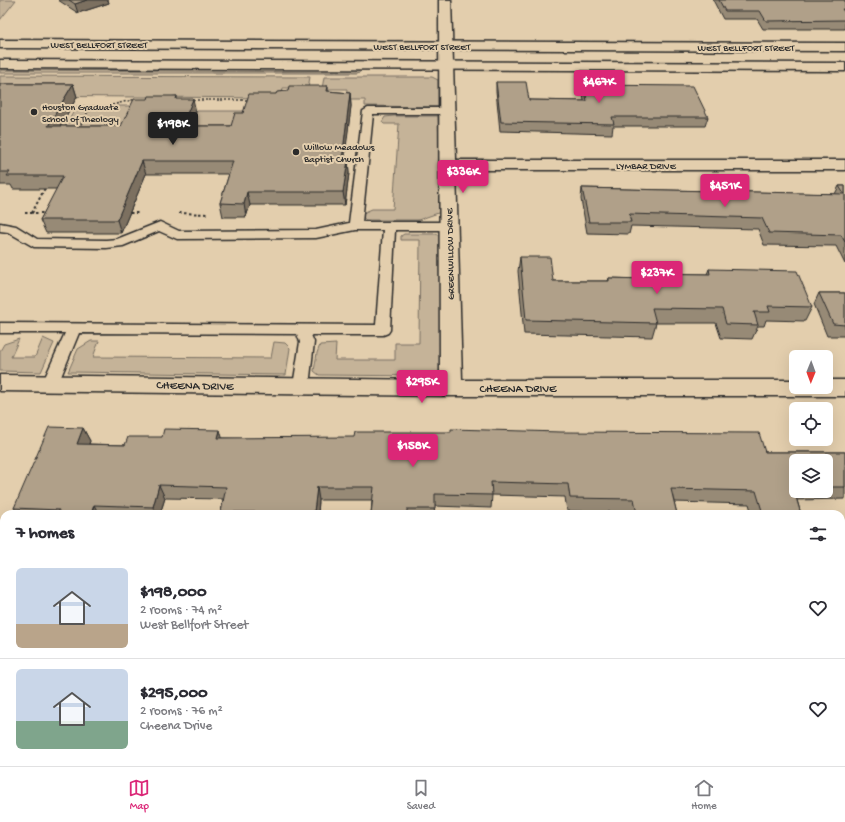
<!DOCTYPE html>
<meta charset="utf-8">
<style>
:root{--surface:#fff;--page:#f7f7f7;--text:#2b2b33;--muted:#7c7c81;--line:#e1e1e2;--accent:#db2777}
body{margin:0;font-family:"Gochi Hand",sans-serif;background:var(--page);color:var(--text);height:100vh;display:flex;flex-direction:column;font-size:15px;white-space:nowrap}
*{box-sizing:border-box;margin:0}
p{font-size:13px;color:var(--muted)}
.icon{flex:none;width:22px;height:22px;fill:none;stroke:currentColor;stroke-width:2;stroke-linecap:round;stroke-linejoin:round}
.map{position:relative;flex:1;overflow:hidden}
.sheet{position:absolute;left:0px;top:510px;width:845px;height:256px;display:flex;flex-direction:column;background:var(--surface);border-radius:12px 12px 0 0;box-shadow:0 4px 16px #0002}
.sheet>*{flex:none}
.needle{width:26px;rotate:181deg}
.controls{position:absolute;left:789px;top:350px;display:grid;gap:8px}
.controls a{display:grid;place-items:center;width:44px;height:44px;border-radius:6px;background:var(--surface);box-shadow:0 4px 16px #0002;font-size:20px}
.price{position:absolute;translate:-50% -34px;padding:0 9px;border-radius:4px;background:var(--accent);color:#fff;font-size:13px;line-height:26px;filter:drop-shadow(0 1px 2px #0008)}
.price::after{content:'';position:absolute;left:50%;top:24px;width:12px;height:9px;margin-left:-6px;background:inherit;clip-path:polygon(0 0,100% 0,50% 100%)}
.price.selected{background:#222;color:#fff}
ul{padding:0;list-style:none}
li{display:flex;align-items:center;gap:12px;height:100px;padding:0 16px}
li+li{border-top:1px solid var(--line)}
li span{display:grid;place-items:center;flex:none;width:112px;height:80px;border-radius:6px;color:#555}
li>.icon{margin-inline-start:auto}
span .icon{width:48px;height:48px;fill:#fffc;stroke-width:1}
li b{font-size:17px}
h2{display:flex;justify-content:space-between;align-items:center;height:48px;padding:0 16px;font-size:17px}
.dock{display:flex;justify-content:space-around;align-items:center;height:56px;border-top:1px solid var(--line);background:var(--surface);font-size:11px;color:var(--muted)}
.dock a{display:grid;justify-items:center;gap:2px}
.dock .selected{color:var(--accent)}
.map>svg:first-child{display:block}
.green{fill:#c5b398;stroke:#786f62}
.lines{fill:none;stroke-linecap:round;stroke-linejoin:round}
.lane-casing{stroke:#2b2b2b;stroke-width:3}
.street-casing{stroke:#2b2b2b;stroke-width:3}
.secondary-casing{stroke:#2b2b2b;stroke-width:3}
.path-far1{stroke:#2b2b2b;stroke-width:1.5;stroke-dasharray:2 2;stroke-linecap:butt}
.path{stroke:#2b2b2b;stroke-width:2;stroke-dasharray:2.5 2.5;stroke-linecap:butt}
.lane{fill:#e3cead;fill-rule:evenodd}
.street{fill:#e3cead;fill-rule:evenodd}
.secondary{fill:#e3cead;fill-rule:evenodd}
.wall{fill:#978a76;stroke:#2b2b2b;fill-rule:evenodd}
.shaded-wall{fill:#7b7060;stroke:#2b2b2b}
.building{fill:#b0a089;stroke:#2b2b2b}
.poi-dot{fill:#2b2b2b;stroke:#e3cead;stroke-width:1.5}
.labels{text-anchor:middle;stroke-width:4;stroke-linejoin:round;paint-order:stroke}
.far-street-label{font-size:10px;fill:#2b2b2b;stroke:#e3cead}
.far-poi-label{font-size:10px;fill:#2b2b2b;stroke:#e3cead;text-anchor:start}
.street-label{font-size:12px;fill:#2b2b2b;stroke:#e3cead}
</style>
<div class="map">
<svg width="845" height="766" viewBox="0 0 845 766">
<rect width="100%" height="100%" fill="#e3cead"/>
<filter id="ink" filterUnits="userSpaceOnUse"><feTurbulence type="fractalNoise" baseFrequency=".025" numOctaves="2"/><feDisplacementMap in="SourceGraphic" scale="8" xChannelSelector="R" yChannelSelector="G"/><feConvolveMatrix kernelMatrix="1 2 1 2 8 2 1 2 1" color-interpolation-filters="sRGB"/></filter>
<g filter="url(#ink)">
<path class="green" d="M0 0H16L0 20Z
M0 70 360 72 357 73H0Z
M0 76 310 77 308 88H283L281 98 0 96Z
M324 77H432L438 80V107L365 106V100H346L347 89H322Z
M77 106H135L120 135H60Z
M196 111H250L249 126 186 139Z
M394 116H438L441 212 418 220H366L362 217 365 212 372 209H393L399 124H384L382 122 385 117Z
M404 234H436L442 237 441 372 429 376 319 375 314 371 317 353 320 345 336 344 335 360H395V343H419L420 240H401V236Z
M43 338 54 343 41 372 0 371V351L4 344 19 339 11 357H35Z
M91 341H99L93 357 271 358 274 342 285 343 290 348 286 375 68 372 78 349Z"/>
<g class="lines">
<g class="lane-casing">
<path id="lane" d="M368 108H446L451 111 446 114H373L362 222H449L455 226 449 230H395L390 330 388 333 383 335H311L314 342 309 386 306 390 301 392 296 390 293 386 300 342 297 334 79 333 58 384 55 388 50 390 45 388 42 384 65 333H0V323L376 325 383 230H355L316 238 177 239 159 231 123 246 106 248 34 247 8 232 0 231V223L16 226 37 239 106 240 117 239 160 222 179 231 316 230 349 223 363 111Z"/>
</g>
<g class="street-casing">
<path id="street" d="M439 0H451L456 160H845V170H456L462 380H796V387H826V380H845V396H451L0 391V375L440 380Z"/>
</g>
<g class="secondary-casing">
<path id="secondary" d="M0 40 845 43V51L0 48Z
M0 60 845 63V71L0 68Z"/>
</g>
<path class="path-far1" d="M189 100H250
M79 128 88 111 136 99"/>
<path class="path" d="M25 213H46
M32 213 46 186
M130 213H138
M179 213 208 214"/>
<use href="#lane" class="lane"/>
<use href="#street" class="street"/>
<use href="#secondary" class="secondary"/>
</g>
<path class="wall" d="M58 0H108L109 3 78 13Z
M713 0H845V29H763L757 19H723Z
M496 82 529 100 584 101 583 94 584 85 708 117 705 126H613L612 134 500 131 496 91Z
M0 84H73L77 97 60 126H121L148 99 177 96V99L196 112 190 126H231L243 113 276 94 288 91 328 86V91L350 93 351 106 344 160H348L349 173 345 205H250L246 217H223L220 203 229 174H146L121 233H46L40 220 57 189H13L11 185H0Z
M839 186H845V264L836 246 764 245 758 229 631 226 629 234 587 233 581 199 582 188 835 194Z
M520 257 553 281H608L609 278 642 279 643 273 707 274 709 269 812 307 805 321 766 320 764 326H758L752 339 721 338 716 323H656L652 337 524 334 518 271Z
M819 293H845V336H827L814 304Z
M83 428 90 441 89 444 125 445 222 438 765 452H845V499L797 500 801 514H752L749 504 674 502 677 514H630L629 512 567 511 565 497 492 495 491 508 435 506 434 514H371L372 500H319L318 514H222L221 512 223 499 165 498 160 514H18L14 508ZM796 461H826V491H796Z
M841 592H845V718H841Z
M4 594V716H0V604Z"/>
<path class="shaded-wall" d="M87 0H108L109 3 78 13 75 4Z
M73 84 77 97 53 139 48 126Z
M350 93 351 106 343 173 342 160Z
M193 99 196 112 186 139 182 126Z
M348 160 349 173 345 205 343 192Z
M142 161 146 174 121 233 117 220Z
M247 192 250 205 246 217 244 204Z
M83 428 90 441 84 457 77 444Z
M220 430 224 444 218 438Z
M159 485 165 498 160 514H156L153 507Z
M317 487 319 500 318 514H315L314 512Z
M94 505 99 514H91Z"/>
<path class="building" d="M69 0H87L75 4Z
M719 0H845V9H842L845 13V20L766 21 760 11H725Z
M496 82H526L529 100 587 101 584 85 693 86 708 117H612L614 124 501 122Z
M0 84H73L48 126H121L134 99H148L149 96H177L176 99H193L182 126H231L235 113H243L249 94H276L277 92 288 91 289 86H328L327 91 350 93 342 160H348L343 192H247L244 204 220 203 233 161H142L117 220H40L63 176H7L10 172H0Z
M839 186H845V242L841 235 769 233 762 218 629 214 631 222H589L582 188 844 194Z
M520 257H550L553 281H609V278L645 279 643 273 710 274 709 269 797 271 812 307 768 306 770 312H754L758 325 726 324 722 309 652 308 656 323 526 320Z
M819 293H845V325L833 324Z
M49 427 83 428 77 444 125 445 128 437H162L164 429 220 430 218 438 354 437 355 432H451V429L561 432 759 433 765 452H845V487H826V461H796V487H793L801 514H763L756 491 671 489 677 514H637L634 499 570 498 568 484 491 482 492 495 435 494V509H407V514H371L374 487H317L314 512H221L226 487 159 485 153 507 94 505 91 514H58L59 510 14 508Z
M841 592H845V708H841Z
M4 594V707H0V604Z"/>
</g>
<g class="poi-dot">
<circle cx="34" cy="112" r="4"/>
<circle cx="296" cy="152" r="4"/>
</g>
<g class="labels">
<g class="far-street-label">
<text x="99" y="48">WEST BELLFORT STREET</text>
<text x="422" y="50">WEST BELLFORT STREET</text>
<text x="746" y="51">WEST BELLFORT STREET</text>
<text x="646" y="169">LYMBAR DRIVE</text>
<text transform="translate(449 254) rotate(-91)" y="4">GREENWILLOW DRIVE</text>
</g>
<g class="far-poi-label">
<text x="42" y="110">Houston Graduate<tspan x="42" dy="12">School of Theology</tspan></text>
<text x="304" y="150">Willow Meadows<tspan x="304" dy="12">Baptist Church</tspan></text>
</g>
<g class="street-label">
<text transform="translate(195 385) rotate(1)" y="4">CHEENA DRIVE</text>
<text x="518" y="392">CHEENA DRIVE</text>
</g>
</g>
</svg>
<div class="controls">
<a><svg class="needle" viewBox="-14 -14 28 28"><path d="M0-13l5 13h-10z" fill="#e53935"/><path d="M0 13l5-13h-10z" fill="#7c7c81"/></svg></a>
<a><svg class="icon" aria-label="locate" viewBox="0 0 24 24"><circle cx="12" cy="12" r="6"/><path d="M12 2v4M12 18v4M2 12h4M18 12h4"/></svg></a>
<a><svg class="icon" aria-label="layers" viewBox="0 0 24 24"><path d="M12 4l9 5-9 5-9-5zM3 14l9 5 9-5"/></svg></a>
</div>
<b class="price" style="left:599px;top:104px">$467K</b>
<b class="price selected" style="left:173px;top:146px">$198K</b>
<b class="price" style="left:463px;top:194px">$336K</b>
<b class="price" style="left:725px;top:208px">$451K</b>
<b class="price" style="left:657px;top:295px">$237K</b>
<b class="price" style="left:422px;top:404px">$295K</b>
<b class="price" style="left:413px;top:468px">$158K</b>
<section class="sheet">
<h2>7 homes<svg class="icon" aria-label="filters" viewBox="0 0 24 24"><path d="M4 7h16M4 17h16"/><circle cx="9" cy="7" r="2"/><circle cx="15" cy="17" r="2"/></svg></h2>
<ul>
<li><span style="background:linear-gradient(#c9d6e8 70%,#b9a48a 0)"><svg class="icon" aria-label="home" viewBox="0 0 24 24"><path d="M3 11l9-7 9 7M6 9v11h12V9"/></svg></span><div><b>$198,000</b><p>2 rooms · 74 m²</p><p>West Bellfort Street</p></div><svg class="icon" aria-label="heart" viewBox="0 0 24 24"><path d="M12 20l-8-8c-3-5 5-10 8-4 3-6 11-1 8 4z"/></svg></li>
<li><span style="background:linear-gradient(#c9d6e8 65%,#7fa58c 0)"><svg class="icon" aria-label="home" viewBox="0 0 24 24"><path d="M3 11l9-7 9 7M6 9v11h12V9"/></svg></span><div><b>$295,000</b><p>2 rooms · 76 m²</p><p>Cheena Drive</p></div><svg class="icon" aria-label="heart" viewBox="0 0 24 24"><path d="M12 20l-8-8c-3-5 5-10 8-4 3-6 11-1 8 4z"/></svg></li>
</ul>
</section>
</div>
<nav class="dock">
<a class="selected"><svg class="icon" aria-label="map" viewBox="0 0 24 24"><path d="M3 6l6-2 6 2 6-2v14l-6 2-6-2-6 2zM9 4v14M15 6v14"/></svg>Map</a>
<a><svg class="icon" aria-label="saved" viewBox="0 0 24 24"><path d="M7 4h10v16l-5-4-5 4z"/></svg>Saved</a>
<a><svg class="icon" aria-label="home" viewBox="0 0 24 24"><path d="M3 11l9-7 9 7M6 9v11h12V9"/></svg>Home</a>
</nav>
